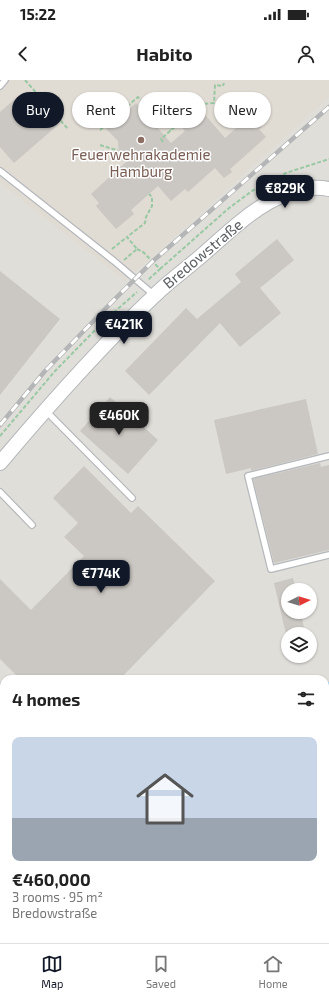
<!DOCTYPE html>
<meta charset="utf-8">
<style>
:root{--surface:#fff;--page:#f6f6f6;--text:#222;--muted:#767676;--line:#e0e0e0;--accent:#111827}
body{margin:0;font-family:"Exo 2",sans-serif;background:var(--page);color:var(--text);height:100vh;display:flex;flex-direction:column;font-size:15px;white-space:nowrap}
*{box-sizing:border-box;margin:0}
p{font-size:13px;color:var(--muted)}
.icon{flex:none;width:22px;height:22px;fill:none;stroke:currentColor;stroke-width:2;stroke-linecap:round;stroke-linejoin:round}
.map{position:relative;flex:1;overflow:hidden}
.panel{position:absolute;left:0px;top:595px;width:329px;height:268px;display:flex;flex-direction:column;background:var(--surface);border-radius:12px 12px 0 0;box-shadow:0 1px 3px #0004}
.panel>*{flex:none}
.top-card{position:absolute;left:12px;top:12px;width:305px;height:36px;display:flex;gap:8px}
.needle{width:26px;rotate:85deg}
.buttons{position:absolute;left:281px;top:503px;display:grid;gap:8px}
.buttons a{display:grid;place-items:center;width:36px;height:36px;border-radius:50%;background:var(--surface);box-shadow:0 1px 3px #0004;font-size:20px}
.price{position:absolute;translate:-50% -34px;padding:0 9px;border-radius:8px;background:var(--accent);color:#fff;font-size:13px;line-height:26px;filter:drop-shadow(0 1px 2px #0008)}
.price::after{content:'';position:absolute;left:50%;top:24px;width:12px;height:9px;margin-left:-6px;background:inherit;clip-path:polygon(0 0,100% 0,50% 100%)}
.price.active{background:#222;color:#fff}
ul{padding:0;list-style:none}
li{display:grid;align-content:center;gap:8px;height:212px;padding:0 12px}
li+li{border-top:1px solid var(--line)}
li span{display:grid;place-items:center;height:124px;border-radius:8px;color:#555}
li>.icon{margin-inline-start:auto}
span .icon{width:72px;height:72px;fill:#fffc;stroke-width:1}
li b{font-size:17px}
h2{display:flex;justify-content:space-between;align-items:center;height:48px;padding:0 12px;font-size:17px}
.pill{padding:0 14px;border-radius:18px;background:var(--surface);box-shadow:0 1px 3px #0004;font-size:14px;line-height:36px}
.pill.active{background:var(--accent);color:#fff}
.status{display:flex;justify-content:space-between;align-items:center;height:28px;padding:0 20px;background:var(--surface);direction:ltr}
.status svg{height:11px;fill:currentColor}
header{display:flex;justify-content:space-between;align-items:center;height:52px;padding:0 12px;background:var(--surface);font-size:18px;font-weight:700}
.dock{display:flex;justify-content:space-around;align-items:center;height:56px;border-top:1px solid var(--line);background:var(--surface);font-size:11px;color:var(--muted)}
.dock a{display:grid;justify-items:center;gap:2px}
.dock .active{color:var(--accent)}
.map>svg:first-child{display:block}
.industrial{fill:#e0ded9;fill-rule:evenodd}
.education{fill:#e0dbd3}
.water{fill:#a5deff}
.building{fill:#cbc7c2}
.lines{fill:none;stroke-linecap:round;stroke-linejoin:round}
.service-casing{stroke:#b5b8bc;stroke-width:8}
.tertiary-casing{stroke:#b5b8bc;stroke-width:16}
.path{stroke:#99c9a3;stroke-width:2;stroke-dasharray:4 2;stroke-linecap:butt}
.service{stroke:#fff;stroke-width:5.5}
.tertiary{stroke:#fff;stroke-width:14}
.rail-casing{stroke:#b4b5b6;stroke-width:4.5}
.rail{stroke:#fff;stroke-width:3;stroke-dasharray:9;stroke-linecap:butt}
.education-dot{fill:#8d6e63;stroke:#fff;stroke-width:1.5}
.labels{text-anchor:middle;stroke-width:3;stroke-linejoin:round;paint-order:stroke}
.education-label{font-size:15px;fill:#785e54;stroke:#fff}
.street-label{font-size:15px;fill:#5c6166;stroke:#fff}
</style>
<div class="status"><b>15:22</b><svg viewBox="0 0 49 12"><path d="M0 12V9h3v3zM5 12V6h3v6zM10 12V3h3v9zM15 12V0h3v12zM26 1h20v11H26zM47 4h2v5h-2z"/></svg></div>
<header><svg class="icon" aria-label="back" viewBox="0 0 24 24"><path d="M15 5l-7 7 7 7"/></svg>Habito<svg class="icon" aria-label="person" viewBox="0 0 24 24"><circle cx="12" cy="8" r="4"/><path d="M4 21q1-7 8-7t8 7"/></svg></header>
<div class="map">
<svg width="329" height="863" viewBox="0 0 329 863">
<rect width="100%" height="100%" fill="#f0ece5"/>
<path class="industrial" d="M0 0H329V602L325 603V599H4V859H5L3 863H0ZM288 510H310V532H288ZM288 554H310V576H288Z
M329 735V863H165L168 859H325V737Z"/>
<path class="education" d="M0 0H329V17L125 201 0 103Z"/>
<path class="water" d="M329 602V735L325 737V603Z
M5 859H168L165 863H3Z"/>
<path class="building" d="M16 18 34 39 46 29 59 44 14 83 0 67V32Z
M94 22 101 29 104 27 117 40 136 23 171 63 185 51 180 45 190 35 192 37 201 30 225 58 245 40 246 41 252 36 262 47 259 49 266 57 230 89 232 92 224 98 215 88 188 112 185 109 171 121 158 106 131 130 134 134 116 149 96 126 99 123 91 114 126 82 119 74 118 61 87 29Z
M277 159 294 180 260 208 281 233 240 267 220 243 149 315 125 291 186 228 197 239 241 202 235 194Z
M0 191 60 239 0 315Z
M110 317 158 360 128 394 80 351Z
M306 319 318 374 251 391V388L226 394 214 340Z
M320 383 321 387 329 385V470L274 483 253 399Z
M84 386 131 433 138 426 215 501 120 599H20L0 579V499L31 530 84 476 64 457 78 443 53 418Z
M293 498 296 510H288V532H301L305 553 286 554 274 503Z"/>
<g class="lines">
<g class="service-casing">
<path id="service" d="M0 6 5 0
M0 91 114 181 154 215
M45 330 132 418
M329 376 248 396 271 489 329 475
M0 412 32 445
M325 778 329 777
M230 863 232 859"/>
</g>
<g class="tertiary-casing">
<path id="tertiary" d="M0 383C49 325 99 268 154 216 168 202 185 190 200 177 222 158 243 137 269 122 287 112 308 105 329 109"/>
</g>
<path class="path" d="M25 0 68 49
M100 50 138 17 171 50
M163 62 161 59 201 24 214 23 215 5 223 6 224 3
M100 65 113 69 118 70
M112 169 127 157
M137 169 143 172 160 189 148 200
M124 180 137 169 127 157 145 143 146 137 152 126V117L149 114
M160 189 229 128 252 111 286 93 329 79
M0 356 55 291 104 241 137 212"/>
<use href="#service" class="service"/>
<use href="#tertiary" class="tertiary"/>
<g class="rail-casing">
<path id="rail" d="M0 345 45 291 108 226 153 181 329 27"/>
</g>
<use href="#rail" class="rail"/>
</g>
<circle class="education-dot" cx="141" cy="60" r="4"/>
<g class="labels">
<g class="education-label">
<text x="141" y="80">Feuerwehrakademie<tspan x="141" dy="17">Hamburg</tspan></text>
</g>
<g class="street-label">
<text transform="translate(203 174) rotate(-40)" y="5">Bredowstraße</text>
</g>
</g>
</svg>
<div class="buttons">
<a><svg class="needle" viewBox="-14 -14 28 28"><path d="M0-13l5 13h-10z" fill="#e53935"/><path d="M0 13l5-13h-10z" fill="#767676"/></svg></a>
<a><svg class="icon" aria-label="layers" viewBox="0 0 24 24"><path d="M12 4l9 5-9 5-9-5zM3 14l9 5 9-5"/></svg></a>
</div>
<b class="price" style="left:285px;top:129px">€829K</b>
<b class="price" style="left:124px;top:265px">€421K</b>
<b class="price active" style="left:119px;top:356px">€460K</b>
<b class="price" style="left:101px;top:514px">€774K</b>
<div class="top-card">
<a class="pill active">Buy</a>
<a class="pill">Rent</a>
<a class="pill">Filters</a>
<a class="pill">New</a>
</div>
<section class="panel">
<h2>4 homes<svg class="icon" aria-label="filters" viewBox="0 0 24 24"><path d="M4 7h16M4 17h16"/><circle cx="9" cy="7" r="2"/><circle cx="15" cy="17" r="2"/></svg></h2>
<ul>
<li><span style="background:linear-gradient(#c9d6e8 65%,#9aa5b1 0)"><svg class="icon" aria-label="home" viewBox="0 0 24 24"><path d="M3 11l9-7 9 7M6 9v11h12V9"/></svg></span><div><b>€460,000</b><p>3 rooms · 95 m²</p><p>Bredowstraße</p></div></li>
</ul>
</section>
</div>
<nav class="dock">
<a class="active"><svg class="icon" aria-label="map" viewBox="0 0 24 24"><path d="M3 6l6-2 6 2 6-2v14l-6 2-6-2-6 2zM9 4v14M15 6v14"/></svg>Map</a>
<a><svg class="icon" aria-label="saved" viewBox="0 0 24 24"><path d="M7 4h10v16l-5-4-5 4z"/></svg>Saved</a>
<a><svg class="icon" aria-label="home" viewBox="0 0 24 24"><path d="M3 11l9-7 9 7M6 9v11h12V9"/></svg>Home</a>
</nav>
